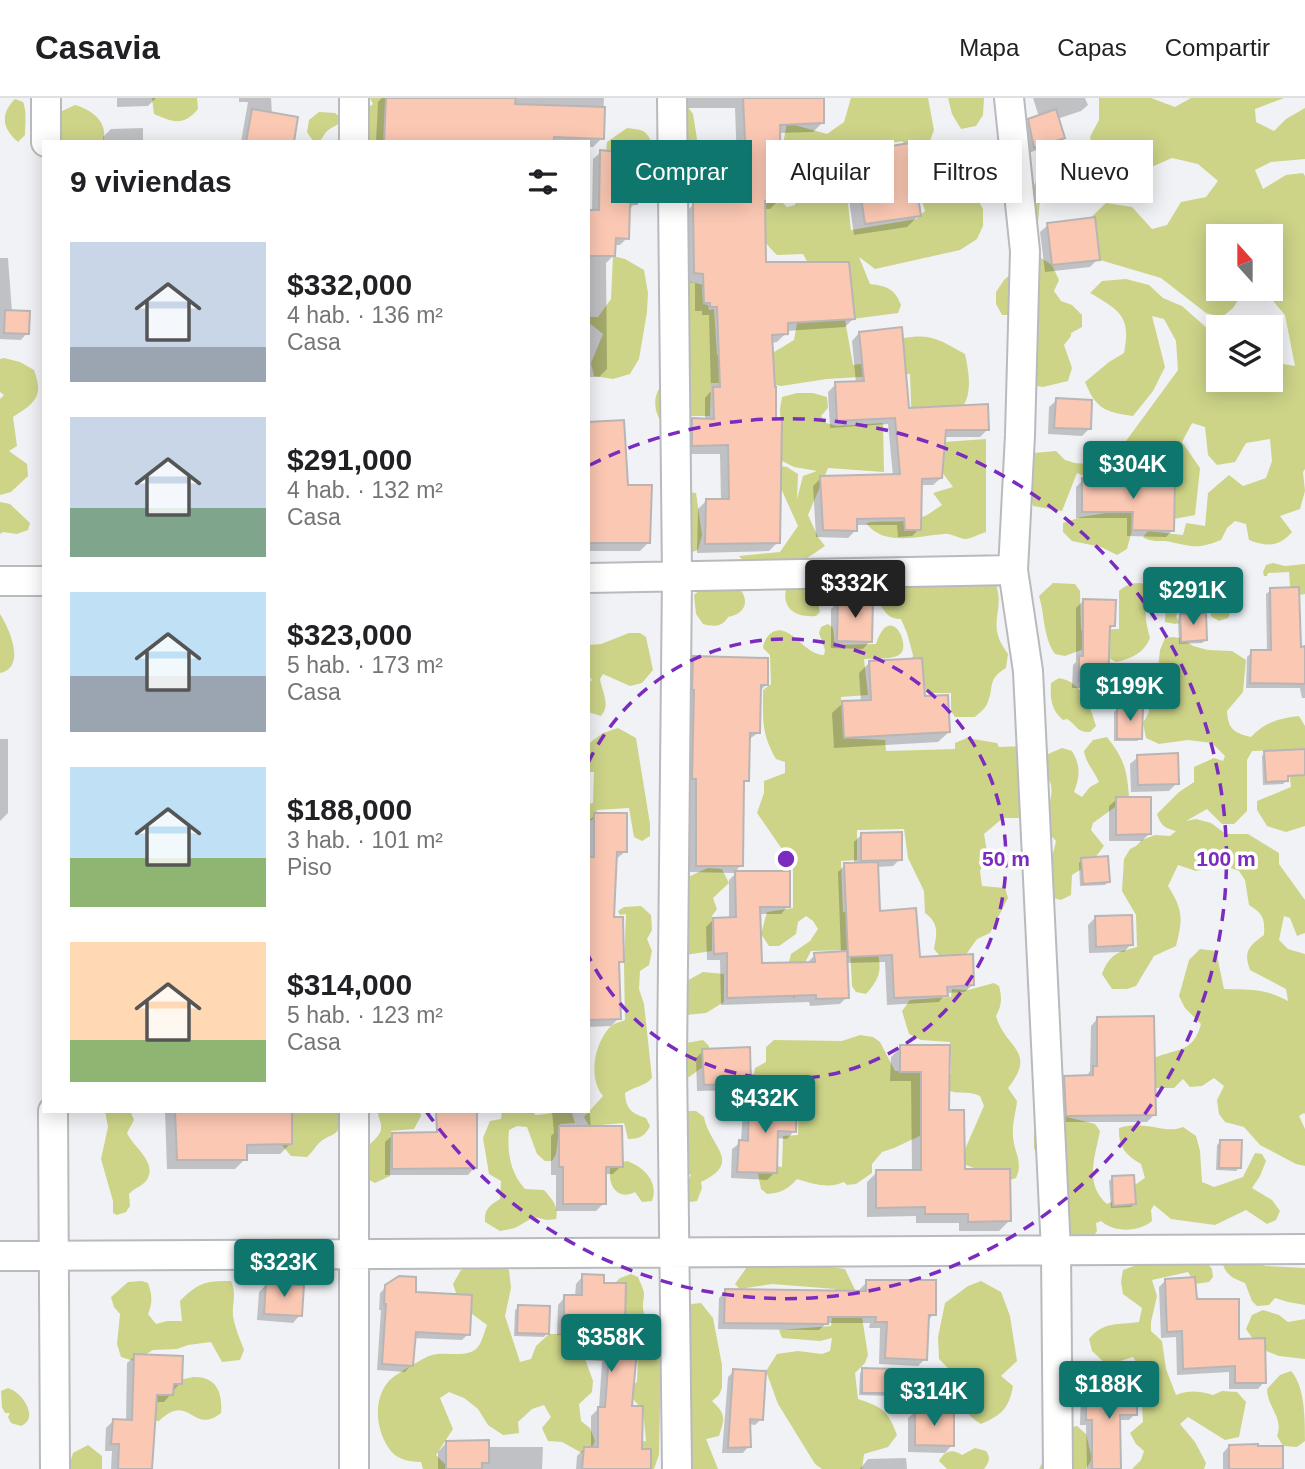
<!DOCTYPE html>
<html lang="es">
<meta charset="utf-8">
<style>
:root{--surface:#fff;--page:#f2f2f2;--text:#202124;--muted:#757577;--line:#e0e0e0;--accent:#0f766e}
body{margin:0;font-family:Arial,sans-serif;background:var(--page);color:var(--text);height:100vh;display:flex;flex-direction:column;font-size:26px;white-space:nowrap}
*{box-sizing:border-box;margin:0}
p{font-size:23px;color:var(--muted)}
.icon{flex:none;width:38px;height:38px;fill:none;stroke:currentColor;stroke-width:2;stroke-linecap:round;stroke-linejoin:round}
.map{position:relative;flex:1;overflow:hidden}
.details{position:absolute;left:42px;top:42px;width:548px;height:973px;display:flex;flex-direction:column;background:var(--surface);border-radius:0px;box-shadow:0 4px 18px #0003}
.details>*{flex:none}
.banner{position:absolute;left:611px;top:42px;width:588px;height:63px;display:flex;gap:14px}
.needle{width:46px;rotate:339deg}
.fabs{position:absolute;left:1206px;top:126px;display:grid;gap:14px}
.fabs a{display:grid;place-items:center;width:77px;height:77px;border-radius:0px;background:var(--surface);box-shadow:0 4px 18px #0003;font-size:35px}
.price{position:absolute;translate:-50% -60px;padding:0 16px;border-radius:7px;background:var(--accent);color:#fff;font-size:23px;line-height:46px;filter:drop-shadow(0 2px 4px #0008)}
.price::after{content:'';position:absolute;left:50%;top:42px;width:21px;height:16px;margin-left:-10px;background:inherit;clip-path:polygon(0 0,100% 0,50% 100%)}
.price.selected{background:#222;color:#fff}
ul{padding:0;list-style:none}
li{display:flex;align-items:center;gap:21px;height:175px;padding:0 28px}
li span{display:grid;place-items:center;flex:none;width:196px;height:140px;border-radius:0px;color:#555}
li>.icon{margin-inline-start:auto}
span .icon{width:84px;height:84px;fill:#fffc;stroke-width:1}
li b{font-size:30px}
h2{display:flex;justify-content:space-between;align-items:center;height:84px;padding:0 28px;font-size:30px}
.pill{padding:0 24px;border-radius:0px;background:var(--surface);box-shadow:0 4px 18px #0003;font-size:24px;line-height:63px}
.pill.selected{background:var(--accent);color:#fff}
header{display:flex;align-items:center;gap:42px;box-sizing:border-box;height:98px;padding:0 35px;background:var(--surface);border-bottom:2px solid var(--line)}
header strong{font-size:33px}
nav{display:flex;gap:38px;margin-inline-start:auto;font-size:24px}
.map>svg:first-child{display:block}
.green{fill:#cdd488}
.shadow{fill:#0003}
.building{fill:#fbc8b3;stroke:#b9b5b4;stroke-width:2}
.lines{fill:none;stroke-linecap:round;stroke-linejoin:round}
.minor-casing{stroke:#b9babd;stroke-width:32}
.minor{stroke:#fff;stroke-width:28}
.ring{fill:none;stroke:#7b2cbf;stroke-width:3.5;stroke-dasharray:12 9}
.centre{fill:#7b2cbf;stroke:#fff;stroke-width:3.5}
.ring-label{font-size:21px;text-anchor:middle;font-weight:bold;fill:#7b2cbf;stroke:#fff;stroke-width:7;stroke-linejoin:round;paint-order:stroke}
</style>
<header>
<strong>Casavia</strong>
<nav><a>Mapa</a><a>Capas</a><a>Compartir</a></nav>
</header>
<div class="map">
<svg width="1305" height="1371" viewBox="0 0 1305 1371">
<rect width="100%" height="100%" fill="#f1f2f5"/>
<path class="green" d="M152 0H197L198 11C183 29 173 24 154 16Z
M370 0H395L390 44H365L364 13 373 6Z
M851 0H928L934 32 925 56 912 52 902 43 842 53 851 132 916 121 925 113 916 84 924 78 966 92 976 98 983 111V128L977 141 960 152 875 171 859 159 870 186C887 188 895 191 901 207L898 215 845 222 853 267 902 260 903 240C932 235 940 242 965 256 971 284 974 309 945 324L944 344 986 341V434C979 436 971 441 965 441 957 440 951 435 944 436 917 438 884 449 866 425 884 421 904 427 922 419 929 417 935 411 942 407L933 395 953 389 912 333 910 276 827 281 781 288 763 285H711L710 318H684L667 330C653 318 650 295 666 284L669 178 707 188 702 189 703 206 708 207 709 212 714 211 717 257 774 254 794 242 808 165 803 156 777 157C759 141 755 124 750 101 766 98 775 96 787 109L795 107C799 93 806 62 793 51 790 49 786 48 783 46L787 25 827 36 844 24Z
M948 0H984L983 17 976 28 961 31 952 16Z
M1099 0H1151L1175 9 1191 0H1284L1255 11 1256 24 1274 33 1286 21 1305 10V61L1271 64 1255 72 1263 91 1286 77 1303 75 1305 78V371L1303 374 1305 393 1300 411 1280 418 1292 434C1279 449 1267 449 1249 442L1246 426 1235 423 1227 430 1221 442C1198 451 1194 449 1171 444 1161 441 1153 446 1143 439L1148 433 1183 437 1186 425 1205 428 1208 395 1229 377 1243 388 1266 380 1272 363 1270 341 1246 345 1235 364 1217 367 1208 357 1205 329 1192 325 1182 344 1200 370 1195 417 1174 421 1173 373 1131 376 1132 432 1127 451 1117 457 1101 449 1072 443 1063 434V425L1081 419 1106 415 1098 384 1077 375 1062 413 1033 408 1026 379 1034 355 1056 353 1065 362 1075 365 1102 367 1115 362 1126 343 1178 272 1176 243 1164 221 1152 218 1165 269 1153 293 1133 318C1105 314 1096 311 1085 284L1109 264 1124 255C1131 219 1121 213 1090 195L1102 183 1126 181 1149 187 1163 200 1182 208 1218 240V282H1270L1271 264 1295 268 1285 217 1263 191H1270V138H1218V191H1255L1244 193 1233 210 1222 219 1206 215 1161 180 1100 162 1084 126 1106 105 1132 109 1152 131 1167 127 1181 104 1206 99 1218 83 1198 66 1172 60 1149 70 1132 85 1108 89 1096 62 1090 39 1099 22Z
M15 1 23 4C27 13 25 26 25 37L18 44C2 30 0 16 15 1Z
M75 7C92 12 109 24 103 44H56L60 14Z
M679 7 687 8 693 16 703 79 696 95 681 101Z
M319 14 335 15 340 19V25C336 28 330 30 327 33 321 39 324 44 313 43L307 34 309 22Z
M627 30C632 31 638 31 643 33 656 41 656 65 643 71 639 73 635 73 631 74L606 55 607 44Z
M1064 44 1074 52 1059 87 1040 102 1038 125 1041 160 1052 167 1059 182 1054 193 1061 203 1072 207 1082 217V229L1071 235V238L1064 247 1072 270 1068 283 1043 289 1030 287 1015 217H1002L996 206V194L1004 182 1014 173 1029 98 1053 50Z
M613 158 625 161 644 172 648 195 647 214 639 261 630 276 613 281 594 278 591 265 603 236 588 224V219H598L611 201Z
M4 260 20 264 34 272C44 299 35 305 13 319L17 348 9 353 27 366 28 378 11 394 0 397V301L4 297 0 294V261Z
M797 295H813L827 299 828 310 821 318 826 325 837 328 883 325 884 374 828 370 808 417 818 439 825 448 794 469 746 466 739 458 780 454 798 428 774 375 772 367 787 369 798 376 797 401 803 378 817 373 794 369 782 363 780 311 782 299Z
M687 394 696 395 702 437 698 452 686 456Z
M0 404 10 406 30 425 28 432 17 436 3 434 0 436Z
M1273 465 1285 468 1305 466V496L1294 498 1290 488 1289 474 1268 475 1267 478H1264L1263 474 1266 467Z
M995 484C1007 514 984 524 1008 556L1006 570C986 582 995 589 987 606 985 611 979 615 975 619H955L951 613V595H929L914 582 911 572 913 557 907 535 901 521C881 522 880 499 870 487Z
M1053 485 1075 486 1080 493 1081 532 1119 531V493C1128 485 1140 482 1151 489L1152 496C1142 510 1146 525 1150 540 1144 555 1131 561 1116 564L1089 549 1065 558 1055 556C1043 539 1045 518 1039 498Z
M1191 485C1211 486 1241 492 1228 520L1219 523 1212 519 1208 511 1179 513 1176 518 1179 525 1175 526 1165 524 1166 500Z
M856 486 857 494 854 498 846 499 828 490 816 497 820 514 816 518C795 520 780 510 787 487Z
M736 487C750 499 748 516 728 519 723 529 713 529 703 526L696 516 694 497 701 491Z
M0 516C9 530 27 569 0 575Z
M828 526 833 530 835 547 876 546C890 502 913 549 899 557 891 562 874 560 864 561L868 597 841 599 844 640 885 642 886 653 955 651V645L967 640 997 645 999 649 1029 648 1032 720H1003L984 736 987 753 980 773 982 788 1005 790 1008 800 990 835 977 841 962 862 944 863 934 851C937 835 939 825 925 815L924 793 908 760 904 731 857 732V762L841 763 843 814 877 816C877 824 876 832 876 839 878 866 887 873 866 896L856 894 852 888 850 852 811 853 796 882 795 900 789 898 784 883 791 856 810 843 818 831 813 823 806 818 798 824 796 836 779 848H769L761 836 767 814 793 810V771L797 763 793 754H784L757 715 764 695V683L785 675V664L776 661C761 635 763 621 763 592L771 586 770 557 763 550C764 539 774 528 786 534 800 540 807 556 824 557L825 552 819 535 821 529Z
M629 535H640L646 539 653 572 642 585 630 588 603 576 600 581C602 594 611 607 601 618L588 614V585L592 582 588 577V547L601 546Z
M1172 539 1181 540 1193 548 1208 552 1232 553 1246 562 1243 594 1227 613C1228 631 1234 635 1251 639 1265 624 1280 620 1299 618L1305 628V728L1286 734 1267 728 1257 712V703L1291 689 1286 652 1252 653 1247 662V713L1234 726H1222L1207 711 1186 723 1196 721 1211 725 1226 736H1248L1279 755V766L1305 802V835L1297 838 1290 820 1284 818 1279 842 1288 851 1305 856V1016L1304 1015 1299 1018 1305 1031V1068L1296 1066 1260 1047 1244 1029 1225 1024 1219 1016 1217 1002 1224 988 1214 980 1202 988 1190 989 1183 981 1174 990H1156L1150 987 1154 960C1178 950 1193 955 1201 926L1185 910 1179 898 1189 862 1200 851 1216 853 1224 891C1250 892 1265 890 1288 903L1286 891 1250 872C1243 853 1249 848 1264 837 1265 820 1263 816 1249 807L1245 782 1239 773 1223 767 1196 773 1178 767 1168 788C1183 812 1183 820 1176 848L1154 858 1136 888 1127 891H1112L1102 876C1110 856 1117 854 1137 849L1136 817 1122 793 1124 761 1130 751 1136 748 1142 742 1155 737 1170 738 1176 733C1165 730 1161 728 1157 716L1179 694 1194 684V669L1214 660 1223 663 1225 658 1212 645 1188 642 1159 646 1146 640 1143 625 1149 614 1147 588 1158 571 1160 552 1165 540Z
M1059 580C1082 584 1090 607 1096 628L1090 634C1077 635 1077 627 1067 621L1063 622C1051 612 1050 600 1051 585Z
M618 630 636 640 650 726V738L642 743 634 739 629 710 597 712 595 720 588 724V706L593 705 594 674H588V646L603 635Z
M1107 639C1124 661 1127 671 1129 699L1093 725 1091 732 1104 748 1091 765 1072 777 1071 797 1061 802 1053 800 1046 783 1056 743C1034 721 1055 709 1051 687 1050 682 1046 676 1043 672L1048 656 1062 650 1072 653C1081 668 1080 678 1074 694L1082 699 1090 689 1099 684C1094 672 1086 666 1084 653L1093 642Z
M708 770 722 771 729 785 713 800 717 811 712 818V853L685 857 688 779Z
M641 808 651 817 652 832 647 841 652 853 649 867 640 873 639 891 644 906 652 980C644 989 635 988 625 995 626 1011 631 1015 646 1020L650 1028C645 1038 640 1041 628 1041L624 1025 589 1028 584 1019 603 998C588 980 594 946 610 929 614 925 620 924 625 922L624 867 626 816 620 817 618 813 624 809Z
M703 874 724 876V904L706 915 686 917 683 885Z
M994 885 999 888C1002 899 1002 908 996 918 1005 951 1038 952 1008 990L1017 1003C1016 1014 1012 1026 1013 1037 1013 1053 1024 1063 1016 1080L1007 1083 966 1067 962 1058 984 1008 980 998C969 992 956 998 944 990L924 1036 894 1050 882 1054 872 1066V1075L856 1086 847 1087 844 1084C829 1091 813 1086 797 1081 788 1091 781 1095 767 1096L761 1091 758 1076 760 1072 772 1067 782 1069 783 1038 798 1037 799 1000 788 992 773 1005 755 1006 751 996 755 970 766 964V949L774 942 842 943 860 937 873 939 880 944 895 973 951 976 950 944 921 942 909 936 902 913 910 902 951 899 952 891 968 892Z
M703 942 709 948 710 964 689 979H683L686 945Z
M105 1013H134L131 1015 134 1022 127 1035C133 1049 159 1065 146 1083 141 1089 134 1090 129 1096L130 1108 126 1114 117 1117 113 1115V1103L101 1061 108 1029Z
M284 1013H340C341 1042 334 1032 319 1045 314 1050 312 1055 307 1059L291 1058 281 1046 280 1039Z
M378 1013H420L421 1018 414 1031 391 1033 390 1078 375 1085C361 1079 362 1067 363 1053 368 1047 381 1038 381 1031 382 1025 378 1020 378 1013Z
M502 1013H533L535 1017C548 1017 559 1011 572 1015L575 1025 560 1026 556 1056 552 1063H545L537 1056 527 1029 517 1028 509 1032C507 1054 510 1075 525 1091L544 1092C552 1101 559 1108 556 1121L547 1122 534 1119 515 1130 500 1133 485 1124C484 1111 490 1107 500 1101L501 1083 489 1076 483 1040 490 1023 501 1021Z
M687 1013H696L704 1019C709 1048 744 1064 701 1084L702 1090 697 1103 690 1104 684 1099 683 1093 691 1077 683 1071 680 1018Z
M1063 1018 1095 1026 1100 1033C1095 1059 1084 1086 1107 1106 1123 1100 1130 1089 1145 1080L1141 1066C1125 1057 1118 1048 1119 1030 1145 1021 1165 1037 1183 1029L1196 1038 1200 1053 1202 1084 1214 1089 1243 1079 1255 1055 1262 1056 1266 1063 1260 1078 1252 1090 1272 1102 1280 1113 1276 1122 1267 1126 1246 1112 1215 1127 1171 1121 1154 1107 1151 1112 1152 1123C1139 1134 1114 1135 1101 1123L1096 1125 1097 1133 1093 1139 1069 1141 1034 1050V1033L1043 1023Z
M627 1063C644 1069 659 1084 652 1103L642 1104 635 1094C616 1104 606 1084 611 1067Z
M1202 1159 1212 1171 1213 1179 1209 1184 1195 1186 1188 1174 1152 1182 1157 1198 1151 1224V1233L1162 1243 1166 1271 1176 1297C1190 1292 1199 1293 1213 1297L1222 1293 1237 1294 1246 1304 1239 1339 1225 1342 1188 1319 1180 1326 1195 1344 1206 1365 1204 1371H1132L1141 1362 1144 1353 1136 1346 1130 1335 1143 1324 1141 1290 1137 1277 1140 1270 1133 1259 1107 1267 1092 1253 1089 1241C1103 1223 1119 1227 1139 1224L1142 1210 1123 1196 1121 1184 1123 1172 1150 1162Z
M1261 1161 1265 1168 1305 1170V1207L1288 1204 1275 1200 1269 1207 1257 1208 1252 1203 1245 1185C1235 1181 1226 1178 1223 1166L1230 1162Z
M480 1165H497L509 1172 511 1190 505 1218 520 1264 531 1261 536 1248 549 1236H564L578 1241 593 1283 592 1294 579 1306 581 1323 590 1330 595 1343 590 1354 582 1355 562 1344 548 1343 542 1330 551 1319 544 1307 532 1311 518 1324 519 1335 503 1337 488 1327 478 1311 464 1300 449 1294 440 1300 453 1331 436 1357 450 1371H423L421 1364C408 1364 395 1361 388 1349 376 1331 373 1302 388 1284 394 1277 420 1262 429 1258 443 1252 464 1261 476 1251 482 1246 484 1234 487 1227L460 1207 453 1186 461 1172Z
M772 1165 783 1170 825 1168 845 1171 859 1200 868 1257 865 1265 855 1275 858 1301C882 1309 888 1312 897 1337L888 1349 864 1356 862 1371H822L815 1366 778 1306 766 1273 777 1256 798 1253 822 1256 830 1253 832 1240 820 1243 782 1240 779 1232 831 1228 835 1191 772 1186 740 1191 735 1186 749 1166Z
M631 1176 638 1179C640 1184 643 1190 644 1195 644 1203 641 1209 645 1218 651 1235 677 1231 661 1264L659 1357 654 1371H626L628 1346 646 1343 643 1312 631 1299 629 1289 637 1284 639 1229 620 1213 609 1191 620 1180Z
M142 1183 148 1185C152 1196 153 1204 148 1216L156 1226 167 1223H182L180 1203C198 1185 204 1183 231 1183 237 1197 232 1203 233 1218 235 1230 240 1241 244 1252L240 1262 222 1264 211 1244 188 1247 177 1251 153 1252 134 1263 121 1259 117 1246 120 1216 114 1209 111 1199 128 1184Z
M981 1183 1001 1194 1010 1218 1017 1263 1001 1278 1013 1288C1009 1310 1002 1317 981 1326 963 1315 959 1303 961 1283L939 1261 938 1239 945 1205 968 1188Z
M701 1205 713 1220 722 1267V1290L719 1297 712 1303C726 1316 725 1320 719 1338L706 1341 718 1371H668L681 1216 692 1206Z
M1263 1212 1279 1217 1288 1224 1305 1221V1261L1279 1258 1259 1250 1246 1231 1252 1217Z
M1291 1273C1305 1288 1305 1321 1305 1343L1297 1349 1283 1348 1277 1338C1284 1319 1267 1309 1267 1291L1280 1277Z
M193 1279C216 1278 223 1294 221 1315 192 1338 190 1293 159 1323H146L139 1300 166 1285Z
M8 1290C22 1294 40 1320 21 1328L11 1325 8 1319 10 1315H5L2 1309 1 1293Z
M1077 1328 1086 1336 1092 1361 1086 1371H1039L1058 1333Z
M88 1347 102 1358V1371H68L73 1355Z
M975 1350 986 1353C991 1360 989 1364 984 1371H947L939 1363C944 1353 952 1350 962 1357Z"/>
<path class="shadow" d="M117 0H156L148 8 117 9Z
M239 0H271L272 16 292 44H241L248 4H239Z
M382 0H604L602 40 593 49H588V44H376L378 4Z
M679 0H799L822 25 813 34 778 35 779 102 770 111H764V166L854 220 845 229 786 233V235L777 244 770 245 778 444 769 453 697 455 698 411 707 402H721L720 356H684V331L693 322H705V300L711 293 709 217H702V213H695V185L686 184 685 115 694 106H729L728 74 737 65 735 10H680Z
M1033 0H1085L1088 7 1081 13 1057 21 1063 39 1056 46 1028 55 1022 29 1029 22 1039 19Z
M143 30V44H103V39L111 31Z
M601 54 635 105 628 113 627 140 620 147H614L613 158 606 165 607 271 599 279H588V114H592L593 61Z
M855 55 919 117 907 129 854 137 844 67Z
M1048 127 1098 161 1090 169 1045 174 1040 134Z
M0 160H8L12 214 27 235 21 242 0 241Z
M859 235 907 312 987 332 980 339H944L941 380 933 387H920L919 431 912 438 898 439 897 427H856V432L848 440 816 439 813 388 821 380 893 378 888 326 830 330 828 294 836 286 856 285 852 243Z
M1057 302 1089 331 1082 338 1048 336 1049 309Z
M588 326 626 389 649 444 640 453H588Z
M1083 382 1173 432 1166 439 1127 438V420H1076V389Z
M1271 492 1299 551 1305 550V600H1302L1300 590H1246L1247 559 1252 554H1267L1266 496Z
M839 503 870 543 863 551 831 550V511Z
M1083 503 1114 527 1108 533 1106 583 1098 590H1072L1073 567 1076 564V510Z
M1181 517 1206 542 1202 545 1179 546 1178 521Z
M694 560 766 587 759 594 758 635 748 642 747 682 742 687 741 767 734 775 788 774V808L781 816H758L760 867 808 864 815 857 841 856 838 774 845 767H854V744L861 737 900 761 893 768 877 769 878 815 919 860 973 886 965 894 946 895 939 904 887 907 885 864 846 865 847 899 840 906 810 908 809 904 721 907 720 862H707L706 829 713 822 729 821V782L736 775 689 774V688H685L686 568Z
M869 565 923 600 949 634 938 644 834 650 832 615 843 605 861 604 859 575Z
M1118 611 1141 640 1137 643H1114V614Z
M0 641H8V715L0 723Z
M1265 655 1287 682 1283 686 1263 687 1262 658Z
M1138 659 1177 685 1169 693 1131 694 1130 666Z
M1117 701 1150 735 1142 743H1109V708Z
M595 717 626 753 615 762 612 821 623 863 617 868 619 920 611 928 588 929V723Z
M1082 762 1108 784 1105 787 1080 788 1079 765Z
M1095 820 1131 846 1124 854 1089 855 1088 827Z
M1098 920 1155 1016 1147 1024H1059L1058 987 1065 980 1086 979 1090 973 1091 928Z
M901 949H948L947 1014 963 1073 1009 1123 999 1133H959V1125H916V1118L867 1119V1084L877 1074 912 1073 911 983H890L891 959Z
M703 953 749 984 742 992 697 993 696 960Z
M588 992 591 1030 621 1068 613 1076H604V1105L596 1113H556V1077H551V1038L554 1035 552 1013H588Z
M750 1003 794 1033 787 1041 776 1040 775 1074 767 1082 731 1080 732 1051 741 1044 743 1011Z
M165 1013H291L290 1046 280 1056H245V1061L235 1071H167Z
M393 1037 475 1069 468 1077H385V1044Z
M1220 1044 1240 1069 1236 1073 1216 1072 1217 1047Z
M1112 1080 1134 1106 1131 1109 1111 1110 1109 1083Z
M583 1178 603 1186 624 1187 604 1371H576L577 1358 585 1350 591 1351V1318L599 1310 602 1263 586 1262 588 1237H557L558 1207 565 1199H575L576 1186Z
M1166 1182 1195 1203 1238 1242 1264 1284 1258 1291H1229V1274L1177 1277 1176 1239 1161 1240 1159 1189Z
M867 1184 934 1216 927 1223 925 1261 918 1268 879 1266 880 1230H869L870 1225H827L819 1232 718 1231 719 1200 726 1193 860 1194V1191Z
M267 1186 300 1217 293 1225 257 1222 259 1194Z
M386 1189 414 1196 468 1236 462 1242 413 1240 411 1267 405 1274 377 1272 381 1212H379L380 1195Z
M519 1209 547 1235 544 1239 514 1238 515 1212Z
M135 1258 180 1285 164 1304H155L150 1371H111L112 1353H105L106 1330 114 1322 126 1323 127 1265Z
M863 1272 892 1295 888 1298 859 1297 860 1275Z
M734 1273 761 1321 755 1327 748 1326 749 1348 743 1355H722L728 1279Z
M1087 1288 1135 1316 1129 1322H1118L1119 1371H1087L1086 1327H1080L1081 1295Z
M916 1313 952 1347 945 1355 908 1354V1320Z
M446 1345 487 1349H543L542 1371H438V1354Z
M1229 1348 1265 1371H1223V1355Z
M906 1360 907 1371H860L868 1361Z"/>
<path class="building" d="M386 0H516L515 6 605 9 604 41 554 39V44H384Z
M743 0H824V25L780 27 781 102 765 103 766 164H849L855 221 788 225V236L772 237 775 289H776V321H782L780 445 705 446 706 401H729L728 347 692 348V320L714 321 713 289H720L717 209H710V205H704L703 176 694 175 693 104H737L736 64 746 63Z
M252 11 298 19 294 44H246Z
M1056 11 1065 40 1034 50 1028 21Z
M910 45 921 118 865 126 854 54Z
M600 52 635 56 637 106H630L629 141 616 140 615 158H588V112H599Z
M1095 119 1100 162 1052 167 1047 125Z
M5 212 30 213 29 236 4 235Z
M902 229 909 310 988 306 989 332H946L942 380 922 381 921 432H905L904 420 857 421V433L823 432 820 378 900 376 895 320 837 323 835 284 864 283 859 234Z
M1056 300 1092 302 1091 331 1054 330Z
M624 322 628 387H652L650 445H588V324Z
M1082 380 1175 382 1174 433 1132 432 1133 414H1082Z
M1299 489 1301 549 1305 548V586L1250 585 1251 552H1271L1270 490Z
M838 501 873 502 872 544 837 543Z
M1083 501 1116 502 1115 528H1110L1108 584 1079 583V558H1083Z
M1206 515 1207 542 1181 544 1180 516Z
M693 558 768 560V587H761L760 635H750L749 683H744L743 768H696V681H692L694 592H692Z
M922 560 925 598 948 597 950 634 844 640 842 603 871 602 869 563Z
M1117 609H1143L1142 641H1117Z
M1305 651V677L1288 678V683L1266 684 1264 653Z
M1178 655 1179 686 1138 687 1137 657Z
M1116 699H1151V736L1116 737Z
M594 715H627V754H617L614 819H623L624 864H619L621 921 588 922V759H594Z
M902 734V762L861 763V735Z
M1108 758 1110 784 1083 786 1081 760Z
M878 764 880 813 916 810 920 859 973 856 974 887 947 889 948 898 894 900 892 857 848 859 844 765Z
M735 773H790V809H760L762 865 815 864 814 855 847 853 849 900 816 901V897L727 900V855L714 856 713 820 736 819Z
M1132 817 1133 847 1096 849 1095 818Z
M1154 918 1156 1017 1066 1018 1064 978 1093 977V968H1097V919Z
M900 947H950L949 1012H964L965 1071H1010L1011 1123 968 1124V1116H925V1109L876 1110V1072H921V974H900Z
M750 949 751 985 704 987 702 951Z
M749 1002 797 1003 796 1034 778 1033 777 1075 737 1074 739 1042 748 1043Z
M175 1013H292V1046L247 1047V1062H177Z
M436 1013H477V1070L392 1071V1035L437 1034Z
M559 1028H622L623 1069H606V1106H563V1069H559Z
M1220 1042H1242L1241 1070H1219Z
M1134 1077 1136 1106 1113 1108 1112 1078Z
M582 1176 604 1177V1185H626L625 1228 639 1229 632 1308H643L642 1351H651V1371H582L584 1349H598V1309H605L609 1256 592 1255 594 1231 564 1230V1197H582Z
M399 1178 416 1179V1194L472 1197 470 1237 416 1234 413 1268 382 1266 386 1206H384L385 1187Z
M1195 1179 1197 1201H1239V1241L1265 1240 1266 1285H1235V1268L1183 1271 1182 1233 1167 1234 1165 1181Z
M866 1182H936V1217H929L927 1262 885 1260 887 1224H875L876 1219H828V1226L724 1225 725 1191 866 1193Z
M266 1184 304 1187 302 1218 264 1216Z
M518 1207 550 1208 549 1236 517 1235Z
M134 1256 183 1258 182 1286H174L173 1297H157L152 1371H118L119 1346H111L113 1321 132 1322Z
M862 1270 895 1271 893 1295H862Z
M733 1271 766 1273 763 1322 750 1321 751 1349 728 1350Z
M1086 1287H1137V1317H1120L1121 1371H1092V1322H1086Z
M915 1311 954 1312V1348L915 1347Z
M489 1342V1365H482V1371H446V1343Z
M1258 1346V1348H1283V1371H1229V1347Z"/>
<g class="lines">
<g class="minor-casing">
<path id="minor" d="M46 0V44
M354 0V44
M672 0 677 479 672 962 677 1371
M1009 0 1025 153 1020 337 1013 472 1028 573 1056 1153 1058 1371
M588 480 1013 472
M0 483H44
M53 1013 55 1371
M354 1013V1371
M0 1158 1305 1151"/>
</g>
<use href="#minor" class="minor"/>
</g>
<g class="ring">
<path d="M588 665A220 220 0 1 1 588 857"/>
<path d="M590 367A440 440 0 1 1 426 1013"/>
</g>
<circle cx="786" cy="761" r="10" class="centre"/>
<g class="ring-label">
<text x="1006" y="768">50 m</text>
<text x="1226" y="768">100 m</text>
</g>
</svg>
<div class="fabs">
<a><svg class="needle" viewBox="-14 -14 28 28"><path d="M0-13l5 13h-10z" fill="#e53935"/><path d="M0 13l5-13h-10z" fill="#757577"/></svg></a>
<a><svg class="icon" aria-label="layers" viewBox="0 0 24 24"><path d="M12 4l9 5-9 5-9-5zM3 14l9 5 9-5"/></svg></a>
</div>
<b class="price" style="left:1133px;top:403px">$304K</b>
<b class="price selected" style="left:855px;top:522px">$332K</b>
<b class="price" style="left:1193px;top:529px">$291K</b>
<b class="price" style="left:1130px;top:625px">$199K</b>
<b class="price" style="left:765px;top:1037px">$432K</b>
<b class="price" style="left:284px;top:1201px">$323K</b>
<b class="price" style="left:611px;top:1276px">$358K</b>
<b class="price" style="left:1109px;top:1323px">$188K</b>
<b class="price" style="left:934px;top:1330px">$314K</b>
<div class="banner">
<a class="pill selected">Comprar</a>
<a class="pill">Alquilar</a>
<a class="pill">Filtros</a>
<a class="pill">Nuevo</a>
</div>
<section class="details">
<h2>9 viviendas<svg class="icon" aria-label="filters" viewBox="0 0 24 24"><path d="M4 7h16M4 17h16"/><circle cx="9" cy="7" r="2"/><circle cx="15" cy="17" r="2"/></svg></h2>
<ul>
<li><span style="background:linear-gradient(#c9d6e8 75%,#9aa5b1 0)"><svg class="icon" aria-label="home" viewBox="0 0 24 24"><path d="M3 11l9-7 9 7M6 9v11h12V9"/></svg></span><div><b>$332,000</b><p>4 hab. · 136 m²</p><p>Casa</p></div></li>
<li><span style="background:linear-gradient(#c9d6e8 65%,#7fa58c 0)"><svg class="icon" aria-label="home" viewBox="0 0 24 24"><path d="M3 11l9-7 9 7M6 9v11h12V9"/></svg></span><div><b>$291,000</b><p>4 hab. · 132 m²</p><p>Casa</p></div></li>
<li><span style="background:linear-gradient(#bfe0f5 60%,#9aa5b1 0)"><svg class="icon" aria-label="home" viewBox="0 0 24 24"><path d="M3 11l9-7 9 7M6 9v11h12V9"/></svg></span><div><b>$323,000</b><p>5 hab. · 173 m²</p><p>Casa</p></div></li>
<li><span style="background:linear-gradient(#bfe0f5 65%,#8fb573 0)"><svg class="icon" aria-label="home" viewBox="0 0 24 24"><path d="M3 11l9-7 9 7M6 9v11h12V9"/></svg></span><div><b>$188,000</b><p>3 hab. · 101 m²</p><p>Piso</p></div></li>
<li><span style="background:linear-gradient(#ffd9b3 70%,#8fb573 0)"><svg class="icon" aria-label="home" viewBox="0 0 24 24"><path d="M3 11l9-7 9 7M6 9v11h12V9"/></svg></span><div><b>$314,000</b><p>5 hab. · 123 m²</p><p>Casa</p></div></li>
</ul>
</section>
</div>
